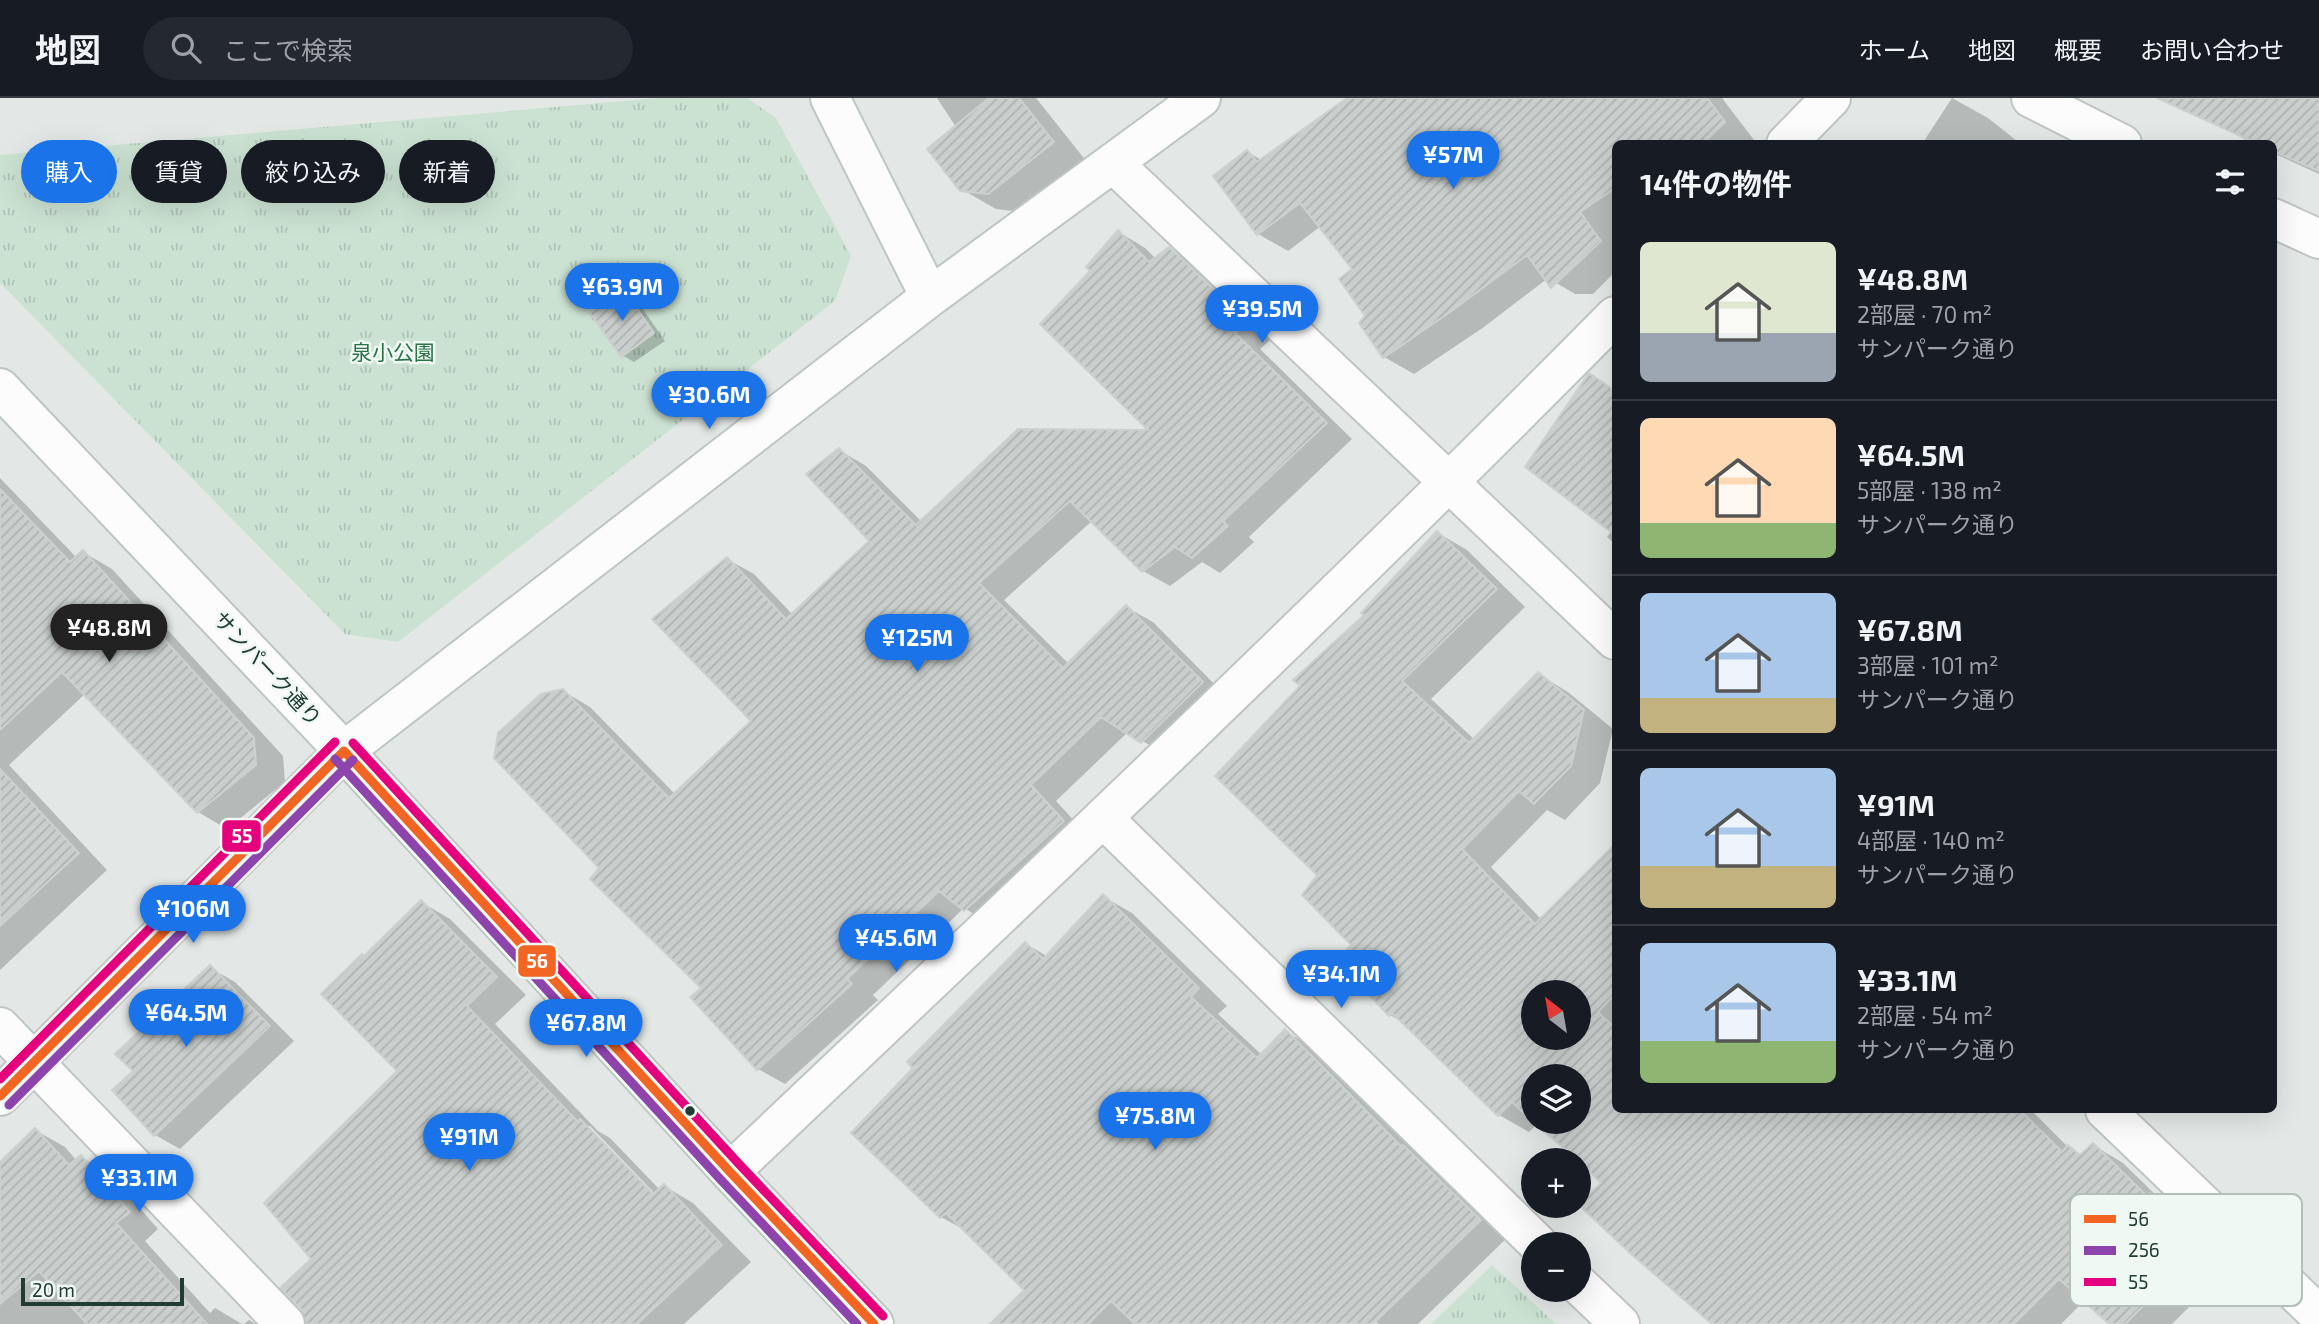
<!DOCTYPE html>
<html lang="ja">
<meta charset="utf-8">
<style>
:root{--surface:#171b24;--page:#242831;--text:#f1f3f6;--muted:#9ea1a6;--line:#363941;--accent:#1a73e8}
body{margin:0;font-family:"Exo 2","Noto Sans JP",sans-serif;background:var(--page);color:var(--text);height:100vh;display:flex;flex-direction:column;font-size:26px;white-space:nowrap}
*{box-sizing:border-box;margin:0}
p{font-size:23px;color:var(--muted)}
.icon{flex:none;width:38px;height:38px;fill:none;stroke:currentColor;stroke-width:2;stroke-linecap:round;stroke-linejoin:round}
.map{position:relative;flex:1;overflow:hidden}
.side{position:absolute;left:1612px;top:42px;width:665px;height:973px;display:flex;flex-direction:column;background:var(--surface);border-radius:10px;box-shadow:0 7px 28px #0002}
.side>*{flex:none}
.guide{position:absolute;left:21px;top:42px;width:665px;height:63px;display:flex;gap:14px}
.needle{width:46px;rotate:329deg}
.fabs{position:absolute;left:1521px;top:882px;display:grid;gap:14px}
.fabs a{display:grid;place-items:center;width:70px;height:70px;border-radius:50%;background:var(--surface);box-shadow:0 7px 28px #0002;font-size:35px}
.scale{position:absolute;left:21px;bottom:18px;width:163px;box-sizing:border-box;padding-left:7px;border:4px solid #203c34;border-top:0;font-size:19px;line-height:24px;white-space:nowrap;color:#203c34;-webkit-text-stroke:5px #f0f8f4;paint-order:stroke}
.price{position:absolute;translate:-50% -60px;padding:0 16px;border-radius:24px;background:var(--accent);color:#fff;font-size:23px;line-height:46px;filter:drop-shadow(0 2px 4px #0008)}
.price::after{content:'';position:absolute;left:50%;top:42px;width:21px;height:16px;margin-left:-10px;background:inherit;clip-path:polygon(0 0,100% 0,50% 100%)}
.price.current{background:#222;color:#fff}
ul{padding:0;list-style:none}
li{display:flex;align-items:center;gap:21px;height:175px;padding:0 28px}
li+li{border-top:2px solid var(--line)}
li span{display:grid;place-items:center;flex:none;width:196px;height:140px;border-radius:10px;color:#555}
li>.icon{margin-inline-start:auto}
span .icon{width:84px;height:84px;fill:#fffc;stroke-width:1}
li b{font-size:30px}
h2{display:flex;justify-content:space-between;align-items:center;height:84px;padding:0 28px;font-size:30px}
.chip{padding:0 24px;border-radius:32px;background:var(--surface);box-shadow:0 7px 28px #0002;font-size:24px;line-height:63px}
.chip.current{background:var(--accent);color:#fff}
header{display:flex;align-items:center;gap:42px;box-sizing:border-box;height:98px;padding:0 35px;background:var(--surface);border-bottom:2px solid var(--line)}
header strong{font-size:33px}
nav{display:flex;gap:38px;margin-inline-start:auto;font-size:24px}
.search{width:490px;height:63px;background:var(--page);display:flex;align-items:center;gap:18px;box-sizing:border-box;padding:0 24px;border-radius:38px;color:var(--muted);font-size:26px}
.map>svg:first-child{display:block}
.grass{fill:url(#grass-tufts)}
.shadow{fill:#0003;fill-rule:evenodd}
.building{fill:url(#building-hatch);stroke:#cbd1cf;stroke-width:2;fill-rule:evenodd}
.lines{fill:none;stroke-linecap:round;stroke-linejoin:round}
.street-casing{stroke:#c0c5c3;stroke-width:42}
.secondary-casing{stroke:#bec6c3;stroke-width:42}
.street{stroke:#fbfcfb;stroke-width:38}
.secondary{stroke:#fbfcfb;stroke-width:38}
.bus-1-casing{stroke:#f0f8f4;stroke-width:14}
.bus-2-casing{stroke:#f0f8f4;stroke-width:14}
.bus-3-casing{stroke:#f0f8f4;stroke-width:14}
.bus-1{stroke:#f26522;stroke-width:9}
.bus-2{stroke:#8e44ad;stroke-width:9}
.bus-3{stroke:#e5007d;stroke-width:9}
.bus-dot{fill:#203c34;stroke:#f0f8f4;stroke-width:2.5}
.labels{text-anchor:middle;stroke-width:5;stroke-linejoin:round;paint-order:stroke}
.park-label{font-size:21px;fill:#2a7346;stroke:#f0f8f4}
.street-label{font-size:21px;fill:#203c34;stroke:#f0f8f4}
.key{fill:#f0f8f4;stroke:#b2c0ba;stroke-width:2}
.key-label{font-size:19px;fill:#203c34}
.line-badge{stroke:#f0f8f4;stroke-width:2.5}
.badge-label{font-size:19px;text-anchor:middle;font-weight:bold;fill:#fff}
</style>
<header>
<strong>地図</strong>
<div class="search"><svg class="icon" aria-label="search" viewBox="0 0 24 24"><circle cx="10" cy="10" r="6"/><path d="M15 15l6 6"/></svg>ここで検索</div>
<nav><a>ホーム</a><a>地図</a><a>概要</a><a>お問い合わせ</a></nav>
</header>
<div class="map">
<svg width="2319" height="1226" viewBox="0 0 2319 1226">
<defs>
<pattern id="grass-tufts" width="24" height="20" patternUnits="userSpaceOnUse" patternTransform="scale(1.75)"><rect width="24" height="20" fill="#cbe2d2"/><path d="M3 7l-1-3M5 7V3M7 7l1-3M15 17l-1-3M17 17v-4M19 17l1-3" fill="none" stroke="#aec3b5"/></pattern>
<pattern id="building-hatch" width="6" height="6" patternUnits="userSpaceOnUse" patternTransform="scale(1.75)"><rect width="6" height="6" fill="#cacfcd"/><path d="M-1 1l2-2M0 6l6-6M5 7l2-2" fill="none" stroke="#adb3b1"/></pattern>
</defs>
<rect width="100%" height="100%" fill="#e3e8e6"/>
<path class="grass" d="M659 0H747L776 20 851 158 835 203 398 544 345 536 0 185V57Z
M1492 1167 1556 1226H1431Z"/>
<path class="shadow" d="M937 0H1036L1087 64 1023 114 996 111 961 91 956 29Z
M1350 0H1722L1754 42 1750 46H1615V174L1593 196H1575L1548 180 1484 229 1414 276 1384 259 1368 218 1354 172 1321 128 1288 153 1258 136 1248 54 1263 63Z
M1952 0 1988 20 2021 46H1922Z
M2231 0H2319V76L2273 55V46H2252L2219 26Z
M1119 134 1145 150 1156 161 1170 151 1197 167 1273 239 1260 251 1352 341 1249 439 1254 444 1220 475 1202 464 1170 488 1143 473 1092 423 1004 502 1069 566 1126 509 1153 524 1229 601 1169 659 1128 634 1056 703 1089 739 992 827 964 810 873 897 878 902 785 986 758 971 703 890 602 770 563 593 590 609 675 696 754 623 727 461 754 476 793 517 871 444 839 352 866 368 922 424 1153 334 1092 173Z
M624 194 636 201 665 243 634 264 622 257Z
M1590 277 1615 292V446L1607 439 1612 432Z
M0 380 77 460 83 454 112 471 283 658 285 684 227 731 198 714 85 596 9 667 107 772 0 872Z
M1438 435 1467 452 1525 509 1431 601 1475 642 1538 576 1568 594 1613 631 1600 685 1565 722 1547 712 1491 769 1542 822 1615 748V1012H2031L2069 1050 2081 1057 2093 1047 2123 1065 2165 1106 2180 1114 2232 1166 2172 1226H2111L2085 1202 2061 1226H1714L1604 1085 1538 1025 1529 1034 1499 1017 1404 925 1390 917 1320 777 1367 517ZM1533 894H1578V940H1533ZM1533 978H1578V1024H1533Z
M1104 799 1132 815 1227 908 1218 916 1262 957 1285 933 1314 950 1508 1139 1418 1226H1379L1371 1221 1366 1226H1137L1135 1224 1133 1226H1011L1027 1192 970 1135 941 1119 854 1035 916 970 1026 846 1047 858Z
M421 804 450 821 526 897 495 926 598 1033 610 1040 660 1092 664 1088 693 1105 751 1164 684 1226H308L314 1161 399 973 364 859ZM585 1028H590L660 1101 657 1103Z
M210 870 235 884 294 943 180 1051 155 1037 135 973Z
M35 1032 65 1049 77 1063 81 1059 110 1076 158 1131 145 1143 210 1215 215 1210 242 1226H0V1067Z
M249 1222 256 1226H244Z"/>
<path class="building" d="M989 0H1019L1054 44 988 96 960 93 927 51Z
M1347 0H1707L1725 24 1702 46H1615V90L1580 114 1601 143 1551 190 1527 157 1453 212 1383 260 1359 225 1365 218 1339 181 1352 171 1300 105 1257 137 1213 78 1247 52 1257 64Z
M2157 0H2319V73L2273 53V46H2258Z
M1118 132 1149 164 1169 149 1247 223 1235 235 1327 325 1223 423 1228 428 1192 460 1175 449 1142 474 1070 403 979 485 1063 570 1126 507 1203 584 1141 645 1101 619 1031 687 1064 723 964 813 939 793 847 881 852 886 757 972 690 899 701 890 590 781 599 770 494 660 498 635 541 596 563 591 669 700 751 623 652 521 727 459 786 521 869 443 806 376 839 350 916 427 1018 331 1148 332 1040 226 1090 173 1086 169Z
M624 192 654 235 621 259 590 215Z
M1589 275 1615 293V437L1525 369Z
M0 391 70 464 83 452 254 640 256 667 197 715 62 574 0 632Z
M1437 433 1497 491 1402 583 1469 645 1538 574 1584 612 1571 668 1534 706 1519 693 1462 751 1535 826 1615 746V896L1598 914 1615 930V1012H2020L2062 1054 2068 1047 2080 1057 2093 1045 2147 1098 2150 1095 2203 1148 2125 1226H2109L2059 1181 2014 1226H1712L1630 1155 1579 1107 1601 1085 1578 1062 1533 1024H1578V978H1533V1024L1512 1004 1498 1018 1392 915 1389 918 1337 863 1351 847 1302 797 1317 777 1215 678 1300 588 1293 582 1364 517 1361 515ZM1533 894H1578V940H1533Z
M0 671 79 755 0 828Z
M1103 796 1199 890 1191 899 1257 960 1285 931 1402 1049 1403 1047 1481 1122 1373 1226H1135L1111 1203 1088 1226H990L1024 1192 946 1115 940 1120 851 1035 913 970 907 964 1025 844 1043 861Z
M421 802 497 879 467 908 577 1023 580 1021 653 1096 664 1086 722 1147 637 1226H306L301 1211 280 1190 311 1161 264 1105 397 973 321 896 362 856 364 858Z
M210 867 270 928 154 1038 112 992 133 973 115 956Z
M35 1030 69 1067 81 1057 130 1114 116 1125 207 1226H87L39 1173 0 1206V1064Z"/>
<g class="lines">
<g class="street-casing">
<path id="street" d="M2031 0 2122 46
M1786 46 1831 0
M1114 66 1615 542
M2273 120 2319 141
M1103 720 1538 1146
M0 929 285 1226
M0 998 344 653
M2105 1012 2319 1217
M730 1074C1028 792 1326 510 1615 218
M1578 1186 1620 1226"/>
</g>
<g class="secondary-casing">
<path id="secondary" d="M830 0 930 199
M0 290 344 653 730 1074 874 1226
M344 653 930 199 1201 0"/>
</g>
<use href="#street" class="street"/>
<use href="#secondary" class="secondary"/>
<g class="bus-1-casing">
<path id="bus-1" d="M344 653 730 1074 874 1226
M0 998 344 653"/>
</g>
<g class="bus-2-casing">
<path id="bus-2" d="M335 661 721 1082 857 1226
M9 1007 353 662"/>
</g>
<g class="bus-3-casing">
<path id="bus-3" d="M353 645 739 1066 883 1218
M0 981 335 644"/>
</g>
<use href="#bus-1" class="bus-1"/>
<use href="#bus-2" class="bus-2"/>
<use href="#bus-3" class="bus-3"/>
</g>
<circle class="bus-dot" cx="690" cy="1013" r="6"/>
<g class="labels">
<g class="park-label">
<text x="393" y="262">泉小公園</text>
</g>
<g class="street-label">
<text transform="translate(267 571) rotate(47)" y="7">サンパーク通り</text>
</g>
</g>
<rect x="2070" y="1096" width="232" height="112" rx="10" class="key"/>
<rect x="2084" y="1117" width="32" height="8" fill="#f26522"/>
<rect x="2084" y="1148" width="32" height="9" fill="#8e44ad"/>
<rect x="2084" y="1180" width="32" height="8" fill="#e5007d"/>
<g class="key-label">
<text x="2128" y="1128">56</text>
<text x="2128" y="1159">256</text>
<text x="2128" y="1191">55</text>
</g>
<g class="line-badge">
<rect x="221" y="721" width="41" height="34" rx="7" fill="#e5007d"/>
<rect x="517" y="846" width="40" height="34" rx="7" fill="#f26522"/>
</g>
<g class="badge-label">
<text x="242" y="745">55</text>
<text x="537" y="870">56</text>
</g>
</svg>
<div class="fabs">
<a><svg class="needle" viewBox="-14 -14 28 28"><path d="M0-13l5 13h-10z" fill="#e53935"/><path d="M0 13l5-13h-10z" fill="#9ea1a6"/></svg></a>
<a><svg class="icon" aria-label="layers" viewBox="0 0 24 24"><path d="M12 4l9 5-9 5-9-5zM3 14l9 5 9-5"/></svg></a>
<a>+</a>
<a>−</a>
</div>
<div class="scale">20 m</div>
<b class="price" style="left:1453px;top:93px">¥57M</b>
<b class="price" style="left:622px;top:225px">¥63.9M</b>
<b class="price" style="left:1262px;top:247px">¥39.5M</b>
<b class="price" style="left:709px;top:333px">¥30.6M</b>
<b class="price current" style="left:109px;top:566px">¥48.8M</b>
<b class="price" style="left:917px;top:576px">¥125M</b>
<b class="price" style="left:193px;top:847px">¥106M</b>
<b class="price" style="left:896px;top:876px">¥45.6M</b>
<b class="price" style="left:1341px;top:912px">¥34.1M</b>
<b class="price" style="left:186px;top:951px">¥64.5M</b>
<b class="price" style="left:586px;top:961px">¥67.8M</b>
<b class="price" style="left:1155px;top:1054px">¥75.8M</b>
<b class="price" style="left:469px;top:1075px">¥91M</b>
<b class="price" style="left:139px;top:1116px">¥33.1M</b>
<div class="guide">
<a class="chip current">購入</a>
<a class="chip">賃貸</a>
<a class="chip">絞り込み</a>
<a class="chip">新着</a>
</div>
<section class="side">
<h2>14件の物件<svg class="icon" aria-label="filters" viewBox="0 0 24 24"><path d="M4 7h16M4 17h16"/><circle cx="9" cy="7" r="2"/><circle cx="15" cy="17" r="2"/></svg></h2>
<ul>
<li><span style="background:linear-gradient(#dfe7d0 65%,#9aa5b1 0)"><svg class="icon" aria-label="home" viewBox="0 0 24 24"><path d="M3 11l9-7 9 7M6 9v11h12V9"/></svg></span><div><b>¥48.8M</b><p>2部屋 · 70 m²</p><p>サンパーク通り</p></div></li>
<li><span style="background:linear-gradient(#ffd9b3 75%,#8fb573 0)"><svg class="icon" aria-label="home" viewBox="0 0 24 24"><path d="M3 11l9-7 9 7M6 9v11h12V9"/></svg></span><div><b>¥64.5M</b><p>5部屋 · 138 m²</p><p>サンパーク通り</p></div></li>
<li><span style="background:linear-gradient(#a9c7e8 75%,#c2b280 0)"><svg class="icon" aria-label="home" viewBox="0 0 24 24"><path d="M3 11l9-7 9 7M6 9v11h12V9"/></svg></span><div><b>¥67.8M</b><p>3部屋 · 101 m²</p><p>サンパーク通り</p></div></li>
<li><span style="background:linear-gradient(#a9c7e8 70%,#c2b280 0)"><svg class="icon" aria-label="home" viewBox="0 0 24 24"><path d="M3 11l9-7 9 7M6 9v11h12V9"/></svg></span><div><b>¥91M</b><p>4部屋 · 140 m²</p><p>サンパーク通り</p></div></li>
<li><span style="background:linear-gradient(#a9c7e8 70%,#8fb573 0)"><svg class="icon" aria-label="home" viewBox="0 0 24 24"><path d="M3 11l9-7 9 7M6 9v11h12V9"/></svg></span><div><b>¥33.1M</b><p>2部屋 · 54 m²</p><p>サンパーク通り</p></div></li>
</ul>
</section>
</div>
